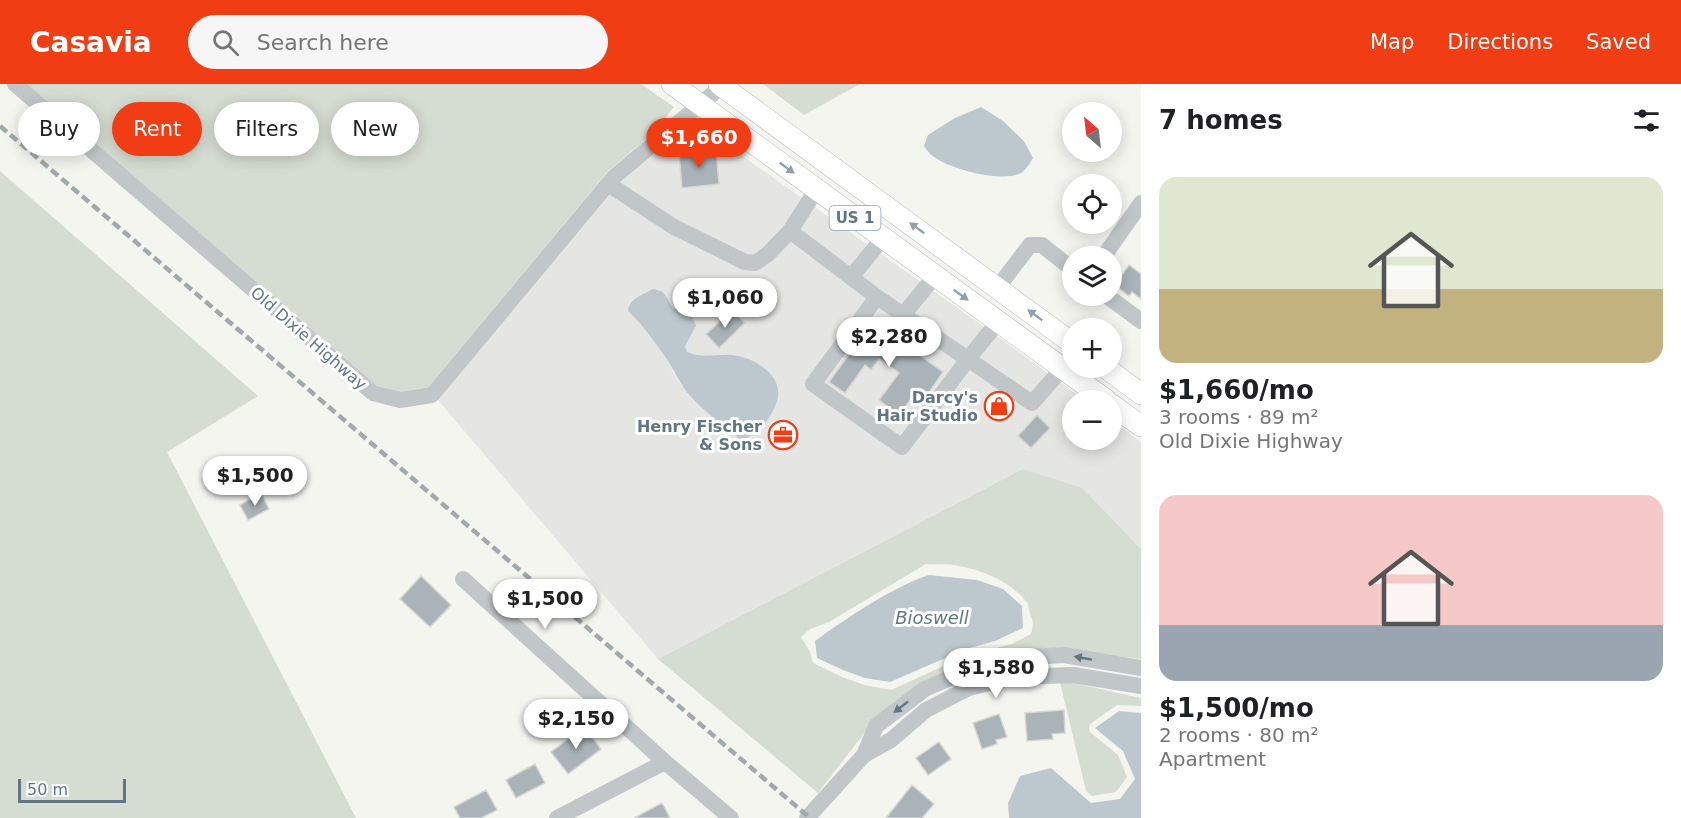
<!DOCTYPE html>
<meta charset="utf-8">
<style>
:root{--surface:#fff;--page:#f6f6f6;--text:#202124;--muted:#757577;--accent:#f13d13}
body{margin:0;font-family:"DejaVu Sans",sans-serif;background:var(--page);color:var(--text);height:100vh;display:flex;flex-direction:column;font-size:22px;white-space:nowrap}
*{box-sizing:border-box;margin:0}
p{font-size:20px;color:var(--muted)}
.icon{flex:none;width:33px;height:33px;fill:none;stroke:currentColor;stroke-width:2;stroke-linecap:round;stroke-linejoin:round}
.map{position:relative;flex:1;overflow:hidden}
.panel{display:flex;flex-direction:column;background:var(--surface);width:540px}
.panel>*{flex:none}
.guide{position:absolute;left:18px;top:18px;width:570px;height:54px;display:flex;gap:12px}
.needle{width:39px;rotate:332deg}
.buttons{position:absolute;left:1062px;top:18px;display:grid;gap:12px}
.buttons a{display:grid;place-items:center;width:60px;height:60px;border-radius:50%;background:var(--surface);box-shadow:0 3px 15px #0003;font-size:30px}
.scale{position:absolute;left:18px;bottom:15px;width:108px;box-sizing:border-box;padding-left:6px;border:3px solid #617684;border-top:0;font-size:16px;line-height:21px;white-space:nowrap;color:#617684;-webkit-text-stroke:4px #fff;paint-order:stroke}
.price{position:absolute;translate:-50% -51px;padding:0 14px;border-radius:21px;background:#fff;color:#222;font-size:20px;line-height:39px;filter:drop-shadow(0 2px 3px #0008)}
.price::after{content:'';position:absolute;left:50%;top:36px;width:18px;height:14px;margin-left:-9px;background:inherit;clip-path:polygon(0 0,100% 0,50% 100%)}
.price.selected{background:var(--accent);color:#fff}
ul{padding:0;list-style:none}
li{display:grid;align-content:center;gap:12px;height:318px;padding:0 18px}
li span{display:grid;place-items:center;height:186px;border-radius:18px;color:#555}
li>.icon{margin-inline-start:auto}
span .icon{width:108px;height:108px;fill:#fffc;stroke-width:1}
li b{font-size:26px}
h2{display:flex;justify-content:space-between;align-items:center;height:72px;padding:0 18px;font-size:26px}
.tag{padding:0 21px;border-radius:27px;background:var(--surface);box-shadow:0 3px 15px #0003;font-size:21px;line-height:54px}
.tag.selected{background:var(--accent);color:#fff}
header{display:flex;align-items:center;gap:36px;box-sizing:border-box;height:84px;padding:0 30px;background:var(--accent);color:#fff}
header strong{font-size:28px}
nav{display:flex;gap:33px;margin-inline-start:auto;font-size:21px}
.search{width:420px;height:54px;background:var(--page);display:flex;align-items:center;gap:15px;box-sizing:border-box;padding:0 21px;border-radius:33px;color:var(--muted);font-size:22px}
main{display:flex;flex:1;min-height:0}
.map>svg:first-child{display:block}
.built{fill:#e5e6e4;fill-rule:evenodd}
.green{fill:#d5dcd1;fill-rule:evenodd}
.water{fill:#bcc8cd}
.building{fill:#aab3b8;stroke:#d6d6d3;stroke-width:1.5}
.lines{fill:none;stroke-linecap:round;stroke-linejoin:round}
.major-casing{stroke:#b4b9bc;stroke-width:22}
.minor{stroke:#c1c6c9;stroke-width:16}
.major{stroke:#fff;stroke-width:21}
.rail{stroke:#a1a9ae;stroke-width:4.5;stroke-dasharray:9 4.5;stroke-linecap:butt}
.oneway{fill:#909fa9}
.oneway2{fill:#617684}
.labels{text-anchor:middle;stroke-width:6;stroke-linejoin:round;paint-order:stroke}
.shield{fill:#fff;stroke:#909fa9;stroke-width:1.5}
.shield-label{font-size:15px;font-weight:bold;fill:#617684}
.street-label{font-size:16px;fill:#617684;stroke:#fff}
.poi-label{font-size:16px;font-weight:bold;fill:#617684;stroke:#fff;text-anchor:end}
.water-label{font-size:18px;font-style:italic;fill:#5c7982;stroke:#fff}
</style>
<header>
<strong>Casavia</strong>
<div class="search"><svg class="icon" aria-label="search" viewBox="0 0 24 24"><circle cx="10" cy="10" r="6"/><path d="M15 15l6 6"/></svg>Search here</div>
<nav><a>Map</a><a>Directions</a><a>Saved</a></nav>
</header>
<main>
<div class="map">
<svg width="1141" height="734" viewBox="0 0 1141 734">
<rect width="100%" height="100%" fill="#f5f5f0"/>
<path class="built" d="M693 37 1000 254 1085 316H1072V356H1112V336L1141 358V465L1082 405 1023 385 658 575 438 316 619 100ZM666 210 673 224 687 228 691 231 695 238 696 243 684 262 687 268 698 273 727 271 738 355 731 343 723 342 717 339 713 334 689 312 674 290 667 275 638 234Z"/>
<path class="green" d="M27 0H641L674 23 652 50 607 88 428 303 399 308 376 301Z
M763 0H860L804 31Z
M0 87 258 312 167 368 356 734H0Z
M1023 385 1082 404 1141 465V575L1048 564 996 570 879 630 818 709 658 575ZM926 480C936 481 949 479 959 482 985 487 1012 498 1028 520 1029 533 1036 534 1031 550L1012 560 968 571 891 606 864 601 842 593 813 579 810 568 801 553 810 545 829 538Z
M1060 598 1073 599 1141 614V622L1117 621 1090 640 1089 644 1090 648 1118 671 1127 693 1116 708 1092 712 1086 707Z"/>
<path class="water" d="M981 23 1003 37 1024 57 1033 74C1030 79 1026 86 1021 89 1001 99 951 85 934 73 930 71 927 66 924 62L928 51 955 34Z
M653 205C667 207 666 213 673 224 685 228 693 229 696 242L685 262 687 268C706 276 719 268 738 272 754 275 776 288 778 306 780 318 769 335 761 344 756 349 749 353 742 357L738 355 731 343C719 342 719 339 711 332 705 326 697 320 691 313 680 301 675 287 666 274 654 257 643 241 628 227 629 215 642 211 653 205Z
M929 491 977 496 1003 505 1022 522 1023 544 995 557 966 565 890 598 865 594 843 586 817 574 815 557C848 533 891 504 929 491Z
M1119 627 1141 629V734H1009L1008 719 1020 692 1051 684 1091 719 1120 715 1135 695 1123 667 1095 644Z"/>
<path class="building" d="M716 66 719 100 682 104 679 69Z
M1129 181 1141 190V215L1132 208 1129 212 1115 201Z
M732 226 745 239 719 264 706 250Z
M874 239 943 288 928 310 919 304 899 331 879 316 899 289 879 275 871 286 865 281 845 309 829 298 860 255 862 256Z
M1000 310 1010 317 996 336 986 328Z
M1037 331 1050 344 1031 364 1018 352Z
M261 409 269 425 248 436 240 421Z
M421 492 451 521 430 543 400 515Z
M1064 626 1065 649 1052 650 1053 655 1027 657 1025 629Z
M999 630 1007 653 996 656 997 660 982 665 973 639Z
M584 643 601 665 568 690 551 668Z
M939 658 951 675 928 691 916 674Z
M535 680 545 699 516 714 506 696Z
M912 701 934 720 922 734H886Z
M486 706 497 726 481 734H460L454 723Z
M662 719 670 734H634Z"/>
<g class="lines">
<g class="major-casing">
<path id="major" d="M672 0 1106 316
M719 0 1072 259
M1106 284 1141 310
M1112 321 1141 342"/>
</g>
<path class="minor" d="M15 0 373 309 400 316 432 311 613 94 722 2
M608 100 674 143 745 178 755 179 768 170 790 147
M816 106 790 147 877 213 1032 319 1062 285
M1104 172 1141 119
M852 192 883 154
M998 203 1030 161H1042L1072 185
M1107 212 1141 237
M877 213 813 300 902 363 968 275 998 238
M903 231 935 192
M463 495 665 678 731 734
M864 671 876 642 925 605 973 584 1011 574 1064 571 1141 584
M557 734 665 678
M807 734 864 671 891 656 926 626 969 604 1013 593 1073 591 1141 602"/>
<use href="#major" class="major"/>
<path class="rail" d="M0 42 810 734"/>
</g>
<defs><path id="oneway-solid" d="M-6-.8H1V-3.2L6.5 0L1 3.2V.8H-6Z" transform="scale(1.5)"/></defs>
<g class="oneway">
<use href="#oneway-solid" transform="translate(787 84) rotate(36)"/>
<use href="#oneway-solid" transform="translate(917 144) rotate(-144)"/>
<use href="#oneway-solid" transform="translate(961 211) rotate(36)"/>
<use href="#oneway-solid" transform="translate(1035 231) rotate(-143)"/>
</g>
<g class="oneway2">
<use href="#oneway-solid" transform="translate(1083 574) rotate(-170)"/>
<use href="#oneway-solid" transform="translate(901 623) rotate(142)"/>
</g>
<defs>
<g id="shop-ring" transform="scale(1.5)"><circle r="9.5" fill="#fff" stroke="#f13d13" stroke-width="1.5"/><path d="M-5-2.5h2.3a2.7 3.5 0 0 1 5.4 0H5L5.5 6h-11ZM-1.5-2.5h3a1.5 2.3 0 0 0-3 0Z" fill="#f13d13"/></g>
<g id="office-ring" transform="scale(1.5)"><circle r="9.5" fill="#fff" stroke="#f13d13" stroke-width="1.5"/><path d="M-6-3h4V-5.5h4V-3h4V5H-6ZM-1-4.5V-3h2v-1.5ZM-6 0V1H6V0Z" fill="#f13d13"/></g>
</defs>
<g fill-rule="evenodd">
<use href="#shop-ring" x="999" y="322"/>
<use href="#office-ring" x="783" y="351"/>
</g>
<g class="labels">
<rect class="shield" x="829.5" y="122" width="51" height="24" rx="4.5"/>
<g class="shield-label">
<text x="855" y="139">US 1</text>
</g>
<g class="street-label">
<text transform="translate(309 254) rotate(41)" y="6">Old Dixie Highway</text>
</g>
<g class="poi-label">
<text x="978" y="319">Darcy's<tspan x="978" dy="18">Hair Studio</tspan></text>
<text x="762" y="348">Henry Fischer<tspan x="762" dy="18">&amp; Sons</tspan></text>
</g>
<g class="water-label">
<text x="932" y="540">Bioswell</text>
</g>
</g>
</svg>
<div class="buttons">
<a><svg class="needle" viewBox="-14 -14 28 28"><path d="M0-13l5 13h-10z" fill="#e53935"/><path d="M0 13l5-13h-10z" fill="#757577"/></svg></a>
<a><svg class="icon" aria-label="locate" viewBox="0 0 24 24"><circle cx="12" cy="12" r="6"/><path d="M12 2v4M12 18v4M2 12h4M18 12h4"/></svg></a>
<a><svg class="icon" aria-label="layers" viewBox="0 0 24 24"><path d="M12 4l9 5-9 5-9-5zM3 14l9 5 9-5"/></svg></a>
<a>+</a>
<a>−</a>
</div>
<div class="scale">50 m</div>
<b class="price selected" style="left:699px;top:85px">$1,660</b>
<b class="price" style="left:725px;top:245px">$1,060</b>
<b class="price" style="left:889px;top:284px">$2,280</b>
<b class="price" style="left:255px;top:423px">$1,500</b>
<b class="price" style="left:545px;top:546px">$1,500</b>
<b class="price" style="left:996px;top:615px">$1,580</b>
<b class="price" style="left:576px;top:666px">$2,150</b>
<div class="guide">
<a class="tag">Buy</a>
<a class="tag selected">Rent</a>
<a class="tag">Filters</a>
<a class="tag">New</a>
</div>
</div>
<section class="panel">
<h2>7 homes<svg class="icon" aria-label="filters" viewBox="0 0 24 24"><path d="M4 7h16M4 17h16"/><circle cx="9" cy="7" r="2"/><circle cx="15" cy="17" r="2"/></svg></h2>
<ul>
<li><span style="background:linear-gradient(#dfe7d0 60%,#c2b280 0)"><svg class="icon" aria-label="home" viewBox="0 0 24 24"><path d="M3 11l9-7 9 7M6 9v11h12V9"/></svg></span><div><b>$1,660/mo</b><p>3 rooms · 89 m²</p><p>Old Dixie Highway</p></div></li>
<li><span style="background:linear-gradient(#f6c9c9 70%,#9aa5b1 0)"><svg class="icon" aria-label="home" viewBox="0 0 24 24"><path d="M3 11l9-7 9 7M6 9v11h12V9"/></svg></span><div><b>$1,500/mo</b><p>2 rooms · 80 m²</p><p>Apartment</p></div></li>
</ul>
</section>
</main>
